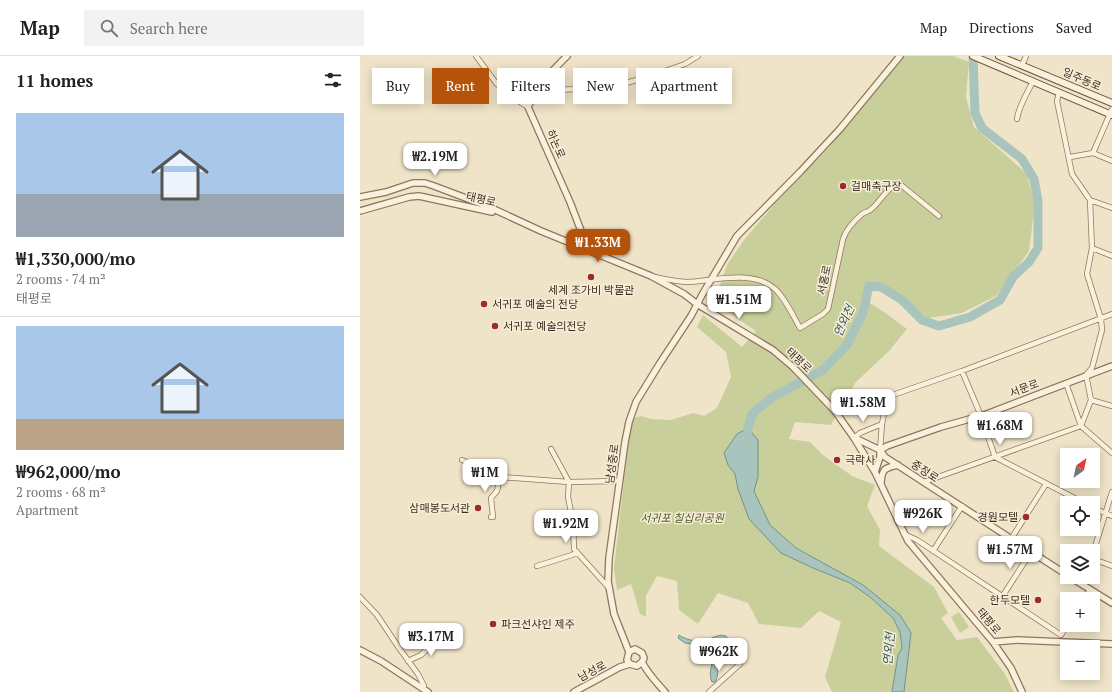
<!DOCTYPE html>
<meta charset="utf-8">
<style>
:root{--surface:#fff;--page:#f2f2f2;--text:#202124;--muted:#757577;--line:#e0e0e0;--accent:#b45309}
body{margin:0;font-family:"PT Serif","Noto Sans KR",serif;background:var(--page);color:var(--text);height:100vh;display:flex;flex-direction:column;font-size:15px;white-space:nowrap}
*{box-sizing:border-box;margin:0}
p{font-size:13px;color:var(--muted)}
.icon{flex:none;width:22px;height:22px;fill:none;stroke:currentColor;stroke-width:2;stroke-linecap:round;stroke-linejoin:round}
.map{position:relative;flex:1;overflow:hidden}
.sheet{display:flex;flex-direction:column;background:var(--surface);width:360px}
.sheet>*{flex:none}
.hud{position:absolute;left:12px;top:12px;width:380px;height:36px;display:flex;gap:8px}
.needle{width:26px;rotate:33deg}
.tools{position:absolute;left:700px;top:392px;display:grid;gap:8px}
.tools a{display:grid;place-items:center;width:40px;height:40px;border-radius:0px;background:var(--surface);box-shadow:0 2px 10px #0003;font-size:20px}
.price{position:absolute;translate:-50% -34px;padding:0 9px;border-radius:8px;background:#fff;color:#222;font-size:13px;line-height:26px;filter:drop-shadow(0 1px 2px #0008)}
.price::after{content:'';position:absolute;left:50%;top:24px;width:12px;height:9px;margin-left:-6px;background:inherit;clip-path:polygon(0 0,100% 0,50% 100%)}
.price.active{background:var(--accent);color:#fff}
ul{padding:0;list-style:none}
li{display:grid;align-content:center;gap:8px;height:212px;padding:0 16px}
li+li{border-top:1px solid var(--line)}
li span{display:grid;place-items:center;height:124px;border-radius:0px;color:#555}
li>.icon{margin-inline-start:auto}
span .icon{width:72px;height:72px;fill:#fffc;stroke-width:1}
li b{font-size:17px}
h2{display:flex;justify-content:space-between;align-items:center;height:48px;padding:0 16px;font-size:17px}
.chip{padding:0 14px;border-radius:0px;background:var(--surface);box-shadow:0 2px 10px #0003;font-size:14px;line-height:36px}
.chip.active{background:var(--accent);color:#fff}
header{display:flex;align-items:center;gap:24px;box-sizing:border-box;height:56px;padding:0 20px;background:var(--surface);border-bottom:1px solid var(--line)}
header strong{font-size:19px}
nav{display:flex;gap:22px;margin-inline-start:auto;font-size:14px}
.search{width:280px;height:36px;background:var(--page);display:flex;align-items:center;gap:10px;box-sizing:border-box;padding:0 14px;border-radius:0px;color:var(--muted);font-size:15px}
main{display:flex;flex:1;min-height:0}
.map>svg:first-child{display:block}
.green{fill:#c9cf9b}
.water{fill:#a9c4bc;stroke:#6f938a}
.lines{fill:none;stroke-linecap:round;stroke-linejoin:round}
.river{stroke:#a9c4bc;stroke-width:9}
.minor-casing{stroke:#8d765c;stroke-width:6}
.tertiary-casing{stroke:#8d765c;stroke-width:8}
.secondary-casing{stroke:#6f573f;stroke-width:8}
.minor{stroke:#faf1dc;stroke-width:4.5}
.tertiary{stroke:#faf1dc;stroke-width:5.5}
.secondary{stroke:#faf1dc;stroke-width:6}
.poi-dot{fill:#9e2a2b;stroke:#f7eed8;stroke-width:1.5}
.labels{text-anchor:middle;stroke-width:3;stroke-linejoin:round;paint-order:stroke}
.street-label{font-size:11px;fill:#3d2e20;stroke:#f7eed8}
.poi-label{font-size:11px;fill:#3d2e20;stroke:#f7eed8;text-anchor:start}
.park-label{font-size:11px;font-style:italic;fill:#4d5a26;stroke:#f7eed8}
.water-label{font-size:12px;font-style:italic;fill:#2f5d5a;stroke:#f7eed8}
</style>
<header>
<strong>Map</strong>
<div class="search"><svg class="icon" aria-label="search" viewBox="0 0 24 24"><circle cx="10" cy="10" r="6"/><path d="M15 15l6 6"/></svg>Search here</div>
<nav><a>Map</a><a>Directions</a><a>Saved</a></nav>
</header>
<main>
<section class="sheet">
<h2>11 homes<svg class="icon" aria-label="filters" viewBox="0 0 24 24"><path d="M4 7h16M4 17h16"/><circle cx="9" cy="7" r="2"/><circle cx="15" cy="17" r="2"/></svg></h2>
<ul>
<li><span style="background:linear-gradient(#a9c7e8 65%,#9aa5b1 0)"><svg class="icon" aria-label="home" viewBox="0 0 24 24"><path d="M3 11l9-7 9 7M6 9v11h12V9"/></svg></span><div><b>₩1,330,000/mo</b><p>2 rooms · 74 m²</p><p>태평로</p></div></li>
<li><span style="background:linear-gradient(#a9c7e8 75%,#b9a48a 0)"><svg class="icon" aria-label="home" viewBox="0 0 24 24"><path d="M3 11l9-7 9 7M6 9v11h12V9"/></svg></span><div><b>₩962,000/mo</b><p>2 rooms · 68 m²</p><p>Apartment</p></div></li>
</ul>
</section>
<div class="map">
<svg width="752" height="636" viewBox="0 0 752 636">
<rect width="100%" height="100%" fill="#f0e4c8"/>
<path class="green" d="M543 0H593L609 6 606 41 614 71 667 118 675 148 669 195 636 240 602 257 568 262 532 235 508 227 502 242 524 256 547 273 529 295 495 327 471 369 435 366 429 383 450 386 463 399 492 420 515 429 507 450 520 474 519 490 574 531 588 557 581 562 597 584 617 581 645 618 654 636H544L551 577 540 559 503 529 436 492 410 469 394 434 398 421 368 409 375 418 378 433 421 497 453 512 490 527 510 541 533 562 540 576 542 592 538 599 532 636H472L465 621 481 566 459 555 441 572 399 568 388 547 358 537 338 568 319 554 317 525 297 520 286 540V561L280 558 271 528 257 534 254 512 271 363 281 360 291 363 311 364 333 357 344 360 357 352 371 321 366 296 337 271 343 259 382 291 396 275 354 247 367 209 384 184 417 145 468 93Z
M599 556 609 571 600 577 591 561Z"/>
<path class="water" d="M388 372 398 384V421L394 435 410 469 436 492 503 529 540 559 551 577 544 636H532L538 599 542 592 540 576 533 562 510 541 490 527 453 512 421 497 389 463 378 433 375 418 368 409 364 397 377 378Z
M319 579C324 583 336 586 343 585 351 584 365 572 370 586 371 590 370 594 368 598 366 602 361 602 359 606 356 610 360 618 355 626H352C347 615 355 606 352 596L341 589 325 587 318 582Z"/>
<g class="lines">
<path class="river" d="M387 384 388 372 392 358 411 342 463 314 487 289 503 257 509 230 521 231 542 244 562 264 579 270 610 261 640 244 653 221 669 206 678 192V145L674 123 662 103 622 72 615 57 613 0"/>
<g class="minor-casing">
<path id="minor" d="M116 0 136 27 149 39 168 51
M662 9 666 0
M699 37 697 45 712 118 730 144 732 192 727 218 741 263 742 274 732 312 726 319 731 344 721 370
M173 39 193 34 246 32 285 22 325 8 338 0
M752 53 733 97 752 105
M657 63C659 49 667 38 673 25
M710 101 733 97
M730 144 752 152
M732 192 752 200
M294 221C306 223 316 226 328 226 354 225 393 213 415 233 426 243 433 260 440 272L463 258 468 253 483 183C486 174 495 164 502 158 504 156 508 156 510 154 520 148 528 127 541 129L579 160
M602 315 621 360 635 401 724 447
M706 327 721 370 752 397
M731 344 752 350
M494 382 500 377 522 368
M191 393 209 426 208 441 213 466 214 493 249 532
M520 394 522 368 527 341 602 315 752 258
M102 404 140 421 209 426 259 425
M564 426 721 370
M733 452 752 460
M131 461H133L131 442 137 435 140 421
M544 478 557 484 701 579
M651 483 686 428
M573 495 602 450
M733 497 752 436
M733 503 752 510
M177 510 212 499 217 496
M724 530 726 521
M0 541 17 559 39 592 58 618 64 630 63 632
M642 541 671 496
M724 543 730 534
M701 579 707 569
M48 605 61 599 82 579
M349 636 380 608"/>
</g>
<g class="tertiary-casing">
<path id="tertiary" d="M207 0C191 16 177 30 168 51L210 146 228 193
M0 141 26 136 53 127H65L74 130 127 150 181 175 291 220 324 238 337 248 413 294 433 311 475 355 494 382 515 416 548 485 633 586 651 612 662 636
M0 155 49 141 59 140 132 156
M495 382 520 394 527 390 581 371 624 359 752 310
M520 394 525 401 707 519
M515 416 520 401V394
M521 427C522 413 524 412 538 409
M710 521 752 547
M633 586 657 584 752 588
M0 594 21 605 68 636
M269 596 254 558 248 525 249 502 265 386 269 366 276 346 300 307 331 260 342 239 377 180 441 115 480 73 540 0
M269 596 275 593 282 597 284 602 282 606C288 618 297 627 305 636
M269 596 267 604 270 608
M214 636 260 611 270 608 277 610 282 606"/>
</g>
<g class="secondary-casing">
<path id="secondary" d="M613 0 752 59
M639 0 752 47"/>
</g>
<use href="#minor" class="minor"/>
<use href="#tertiary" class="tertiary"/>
<use href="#secondary" class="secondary"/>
</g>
<g class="poi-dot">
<circle cx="483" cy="130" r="4"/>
<circle cx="231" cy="221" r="4"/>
<circle cx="124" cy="248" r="4"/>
<circle cx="135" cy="270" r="4"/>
<circle cx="477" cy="404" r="4"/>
<circle cx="118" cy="452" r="4"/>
<circle cx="666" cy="461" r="4"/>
<circle cx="678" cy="544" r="4"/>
<circle cx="133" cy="568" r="4"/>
</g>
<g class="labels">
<g class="street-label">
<text transform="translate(722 23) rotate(23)" y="4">일주동로</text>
<text transform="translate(196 88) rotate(66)" y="4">하논로</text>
<text transform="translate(121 143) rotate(13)" y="4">태평로</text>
<text transform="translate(464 224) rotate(-78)" y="4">서홍로</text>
<text transform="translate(439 304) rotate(43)" y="4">태평로</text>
<text transform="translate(664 332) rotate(-21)" y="4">서문로</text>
<text transform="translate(252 408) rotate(-82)" y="4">남성중로</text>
<text transform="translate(565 415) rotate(33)" y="4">중정로</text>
<text transform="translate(629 565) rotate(50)" y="4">태평로</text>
<text transform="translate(232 615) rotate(-28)" y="4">남성로</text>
</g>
<g class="poi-label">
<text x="491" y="134">걸매축구장</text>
<text x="231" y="238" text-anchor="middle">세계 조가비 박물관</text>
<text x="132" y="252">서귀포 예술의 전당</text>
<text x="143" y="274">서귀포 예술의전당</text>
<text x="485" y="408">극락사</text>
<text x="110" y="456" text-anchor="end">삼매봉도서관</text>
<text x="658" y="465" text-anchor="end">경원모텔</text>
<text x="670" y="548" text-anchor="end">한두모텔</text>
<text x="141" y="572">파크선샤인 제주</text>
</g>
<g class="park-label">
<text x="322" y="466">서귀포 칠십리공원</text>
</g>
<g class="water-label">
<text transform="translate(484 265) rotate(-65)" y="4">연외천</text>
<text transform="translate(529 593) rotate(-85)" y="4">연외천</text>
</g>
</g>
</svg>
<div class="tools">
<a><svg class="needle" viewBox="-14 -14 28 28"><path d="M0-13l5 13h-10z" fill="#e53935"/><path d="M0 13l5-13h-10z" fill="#757577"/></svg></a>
<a><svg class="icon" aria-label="locate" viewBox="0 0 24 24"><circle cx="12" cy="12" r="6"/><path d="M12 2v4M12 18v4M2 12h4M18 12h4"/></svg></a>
<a><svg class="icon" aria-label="layers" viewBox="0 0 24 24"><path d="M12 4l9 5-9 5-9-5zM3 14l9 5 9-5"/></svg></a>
<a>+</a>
<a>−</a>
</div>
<b class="price" style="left:75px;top:121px">₩2.19M</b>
<b class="price active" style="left:238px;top:207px">₩1.33M</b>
<b class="price" style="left:379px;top:264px">₩1.51M</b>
<b class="price" style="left:503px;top:367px">₩1.58M</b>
<b class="price" style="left:640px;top:390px">₩1.68M</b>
<b class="price" style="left:125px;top:437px">₩1M</b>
<b class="price" style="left:563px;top:478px">₩926K</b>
<b class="price" style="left:206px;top:488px">₩1.92M</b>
<b class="price" style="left:650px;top:514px">₩1.57M</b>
<b class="price" style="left:71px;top:601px">₩3.17M</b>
<b class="price" style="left:359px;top:616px">₩962K</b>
<div class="hud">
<a class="chip">Buy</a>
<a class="chip active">Rent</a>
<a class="chip">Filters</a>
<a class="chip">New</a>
<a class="chip">Apartment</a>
</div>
</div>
</main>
